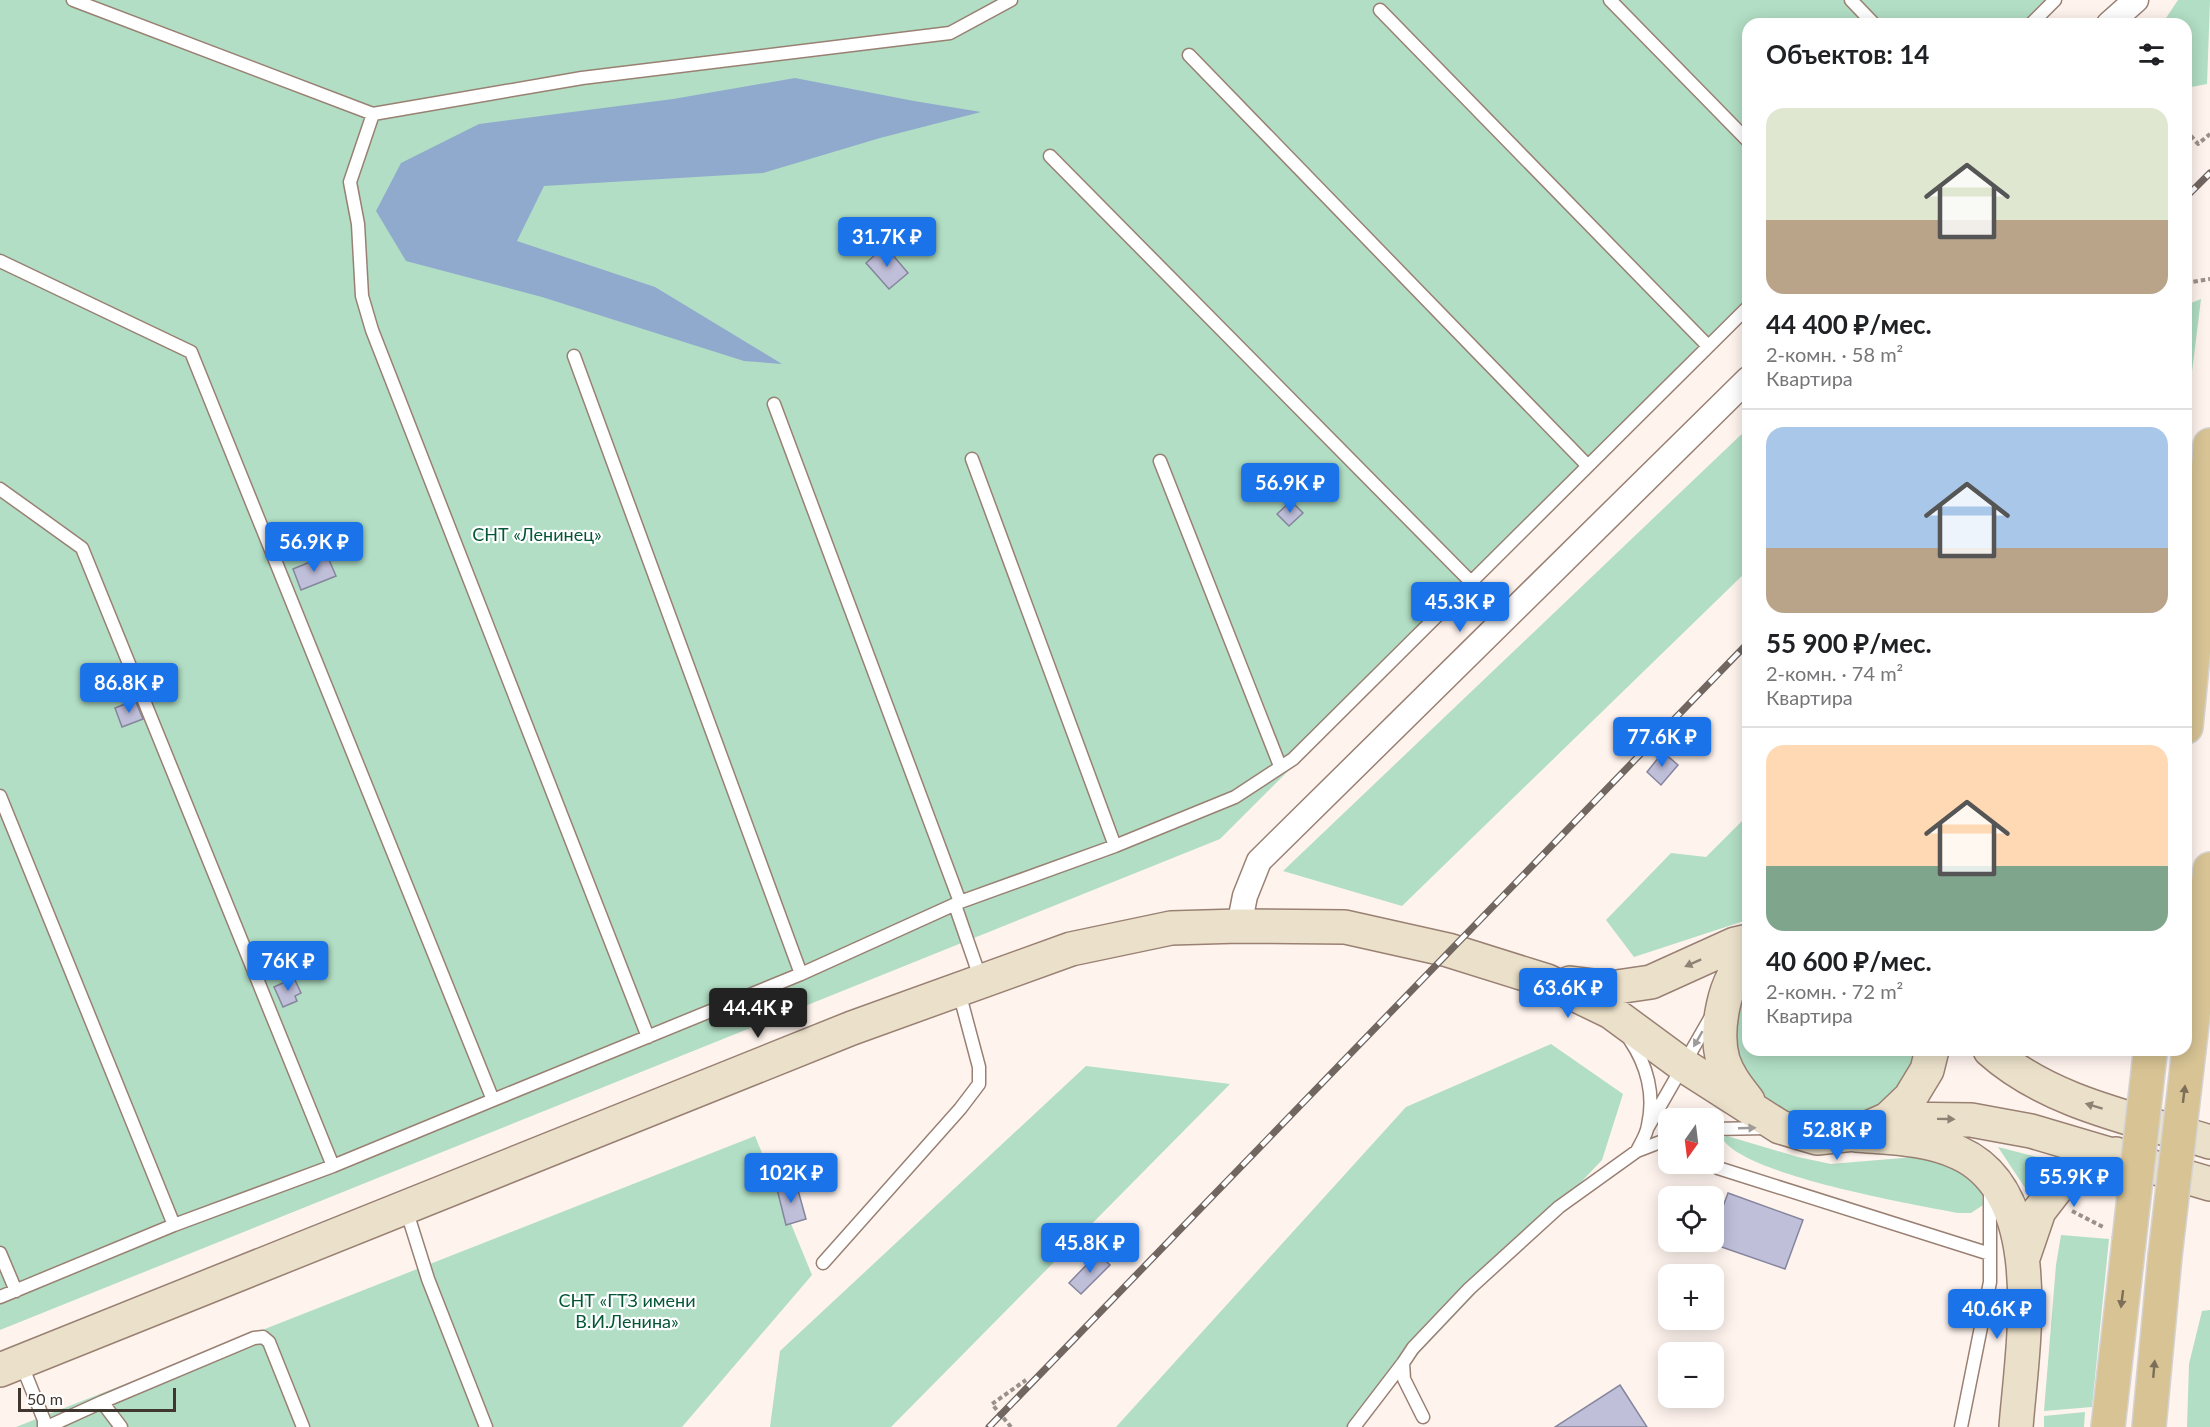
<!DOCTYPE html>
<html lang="ru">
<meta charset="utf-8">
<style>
:root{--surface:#fff;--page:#f2f2f2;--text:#202124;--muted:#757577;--line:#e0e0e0;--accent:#1a73e8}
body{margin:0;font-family:Lato,sans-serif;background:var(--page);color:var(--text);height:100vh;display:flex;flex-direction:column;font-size:22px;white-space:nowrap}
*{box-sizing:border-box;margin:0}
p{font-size:20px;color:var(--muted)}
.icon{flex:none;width:33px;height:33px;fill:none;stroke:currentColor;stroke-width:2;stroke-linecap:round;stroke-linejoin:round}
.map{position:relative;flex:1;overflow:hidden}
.drawer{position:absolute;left:1742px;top:18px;width:450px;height:1038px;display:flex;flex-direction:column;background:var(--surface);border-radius:18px;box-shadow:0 3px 15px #0003}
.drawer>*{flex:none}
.needle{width:39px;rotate:194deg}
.fabs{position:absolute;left:1658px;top:1108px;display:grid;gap:12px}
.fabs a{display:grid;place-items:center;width:66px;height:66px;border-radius:12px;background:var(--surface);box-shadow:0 3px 15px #0003;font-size:30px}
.scale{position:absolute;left:18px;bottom:15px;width:158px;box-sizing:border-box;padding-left:6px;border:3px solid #403630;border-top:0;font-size:16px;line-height:21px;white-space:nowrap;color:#403630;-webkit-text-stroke:4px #fff;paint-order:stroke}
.price{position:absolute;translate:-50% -51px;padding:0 14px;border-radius:6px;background:var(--accent);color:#fff;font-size:20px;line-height:39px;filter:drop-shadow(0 2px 3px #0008)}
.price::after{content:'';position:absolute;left:50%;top:36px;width:18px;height:14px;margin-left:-9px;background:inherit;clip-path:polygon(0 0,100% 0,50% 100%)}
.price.selected{background:#222;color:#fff}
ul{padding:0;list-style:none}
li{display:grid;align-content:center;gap:12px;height:318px;padding:0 24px}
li+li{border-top:2px solid var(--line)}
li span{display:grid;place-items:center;height:186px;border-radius:18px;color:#555}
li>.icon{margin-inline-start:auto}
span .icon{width:108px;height:108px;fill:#fffc;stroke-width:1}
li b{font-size:26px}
h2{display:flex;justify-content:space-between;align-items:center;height:72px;padding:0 24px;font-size:26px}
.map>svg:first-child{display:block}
.green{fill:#b1dec4}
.water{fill:#90aace}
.building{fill:#c0bfda;stroke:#85859d;stroke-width:1.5}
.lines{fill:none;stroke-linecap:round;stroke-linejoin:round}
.service-casing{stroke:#998073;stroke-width:15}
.minor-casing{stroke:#998073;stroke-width:27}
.secondary-casing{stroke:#998073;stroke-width:36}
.primary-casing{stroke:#d5d3d1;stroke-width:36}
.path{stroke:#9b918b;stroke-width:4;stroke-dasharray:4.5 3;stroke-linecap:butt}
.service{stroke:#fff;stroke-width:12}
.minor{stroke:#fff;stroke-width:24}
.secondary{stroke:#ebe1ca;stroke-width:33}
.primary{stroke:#d7c394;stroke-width:33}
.rail-casing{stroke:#716660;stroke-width:7}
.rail{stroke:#fff;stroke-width:4.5;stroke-dasharray:14;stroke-linecap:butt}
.primary-bridge-casing{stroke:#d5d3d1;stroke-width:36;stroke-linecap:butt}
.primary-bridge{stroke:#d7c394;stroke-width:33}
.oneway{fill:#8d8375}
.oneway2{fill:#a09a98}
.oneway3{fill:#7c6e58}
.labels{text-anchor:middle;stroke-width:4.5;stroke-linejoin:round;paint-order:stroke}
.park-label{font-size:18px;fill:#035737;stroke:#fff}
</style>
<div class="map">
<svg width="2210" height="1427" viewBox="0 0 2210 1427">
<rect width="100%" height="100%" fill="#fef3ed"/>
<path class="green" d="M0 0H2062L2037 24H1748L1747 313 1220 839 0 1330Z
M2178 0H2210L2207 84 2186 88V24H2162Z
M2201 299 2186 420V305Z
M1747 429V571L1402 906 1283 871Z
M1747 816V920L1634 957 1606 920 1671 853 1706 857Z
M1747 979 1748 1050H1916C1906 1116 1812 1150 1763 1102 1757 1095 1752 1082 1747 1074 1743 1067 1735 1058 1733 1050 1731 1041 1741 998 1743 986Z
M1551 1044 1623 1094 1602 1160 1349 1427H1116L1406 1107Z
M1086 1066 1230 1084 891 1427H770L780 1351Z
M755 1136 812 1275 682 1427H16Z
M1727 1136 1798 1157 1831 1164 1914 1157 1950 1162 1982 1190 1983 1205 1971 1213H1958C1912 1204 1743 1175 1722 1138Z
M1998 1147 2072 1166 2037 1206Z
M2061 1235 2109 1239 2092 1407 2044 1411 2056 1265Z
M2210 1310V1427H2187L2189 1364 2202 1311Z
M2085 1412 2084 1427H2044V1416Z"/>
<path class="water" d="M795 78 914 101 981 112 880 138 763 173 544 186 517 241 655 287 782 364 744 361 542 297 406 261 376 211 401 163 479 124 673 99Z"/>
<path class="building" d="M885 246 908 273 889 289 866 263Z
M1291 501 1303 513 1289 526 1277 514Z
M327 555 336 576 301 590 293 569Z
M135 700 143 719 122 727 115 708Z
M1663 752 1678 765 1661 785 1647 772Z
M294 978 301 993 295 996 297 1001 283 1007 274 987Z
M796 1183 806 1219 786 1225 777 1189Z
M1728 1193 1803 1220 1785 1269 1710 1243 1713 1242V1234Z
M1098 1253 1110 1265 1081 1294 1069 1283Z
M1620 1385 1647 1427H1555Z"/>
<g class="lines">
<g class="service-casing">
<path id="service" d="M73 0 373 114 350 182 358 224 362 296 372 330 648 1037
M1610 0 1748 141
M1851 0 1874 24
M1380 10 1708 346
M2031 24 2055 0
M1189 55 1588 466
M373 114 582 78 950 33 1011 0
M1050 156 1471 582
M0 261 191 352 493 1100 333 1166 82 548 0 489
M574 356 801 974
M774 404 960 902
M972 459 1115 846
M1160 461 1280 766
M0 796 174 1225 0 1297
M955 905 981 980
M1630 1040C1647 1065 1655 1095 1648 1125 1647 1134 1641 1143 1637 1151
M493 1100 801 974 960 902 1115 846 1235 797 1293 759 1748 307
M1648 1127 1712 1015
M1713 1129 1766 1128
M1713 1160 1718 1168 1990 1254
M406 1209 428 1279 486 1427
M174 1225 333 1166
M0 1253 16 1291
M823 1263 960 1109 979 1084V1067L959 992
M21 1363 44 1420V1427
M102 1402 254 1338 263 1337 269 1342 303 1427
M1423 1417 1404 1379 1403 1363 1413 1348 1469 1289 1559 1207 1637 1151 1668 1139
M47 1427 102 1402 121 1427
M1354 1427 1403 1363
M1961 1427 1990 1282V1191"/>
</g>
<g class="minor-casing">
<path id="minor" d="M2109 24 2136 0
M1239 926 1245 896 1259 861 1748 379"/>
</g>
<g class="secondary-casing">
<path id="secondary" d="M1748 959C1723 978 1715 1032 1723 1060 1728 1076 1738 1088 1748 1101
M1570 983 1610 988 1651 982 1735 944 1748 941
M1990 1050C2049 1103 2136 1119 2210 1142
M1890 1119 1971 1120 2031 1131 2210 1184
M1856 1135C1891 1138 1927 1138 1959 1153 2050 1194 2022 1348 2016 1427
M2024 1255 2039 1211 2063 1180 2116 1154
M0 1370 852 1028 1071 949 1171 928 1239 926 1345 927 1448 950 1547 981 1611 1012 1683 1065 1780 1127 1817 1138 1854 1134 1888 1119 1910 1098 1927 1070 1932 1050"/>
</g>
<g class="primary-casing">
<path id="primary" d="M2186 727 2202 563 2210 445
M2189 1050 2210 869
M2108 1427 2129 1241
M2149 1427 2165 1256"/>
</g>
<path class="path" d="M2186 130 2198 144 2210 134
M2186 283 2210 279
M2072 1211 2105 1228
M1011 1427 992 1404 1026 1380"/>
<use href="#service" class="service"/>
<use href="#minor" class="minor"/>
<use href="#secondary" class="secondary"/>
<use href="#primary" class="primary"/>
<g class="rail-casing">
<path id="rail" d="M2186 197 2210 173
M989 1427 1748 643"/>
</g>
<use href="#rail" class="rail"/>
<g class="primary-bridge-casing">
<path id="primary-bridge" d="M2129 1241 2150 1054
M2165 1256 2189 1050"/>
</g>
<use href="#primary-bridge" class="primary-bridge"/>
</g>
<defs><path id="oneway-solid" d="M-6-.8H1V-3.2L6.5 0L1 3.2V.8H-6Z" transform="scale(1.5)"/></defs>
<g class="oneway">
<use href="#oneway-solid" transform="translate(1693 963) rotate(156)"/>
<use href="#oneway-solid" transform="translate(2094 1106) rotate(-163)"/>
<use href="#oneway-solid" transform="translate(1946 1119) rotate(1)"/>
</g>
<g class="oneway2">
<use href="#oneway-solid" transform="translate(1698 1039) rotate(120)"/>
<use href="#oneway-solid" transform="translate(1747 1128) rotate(-2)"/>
</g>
<g class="oneway3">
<use href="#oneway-solid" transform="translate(2184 1094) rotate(-83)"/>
<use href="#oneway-solid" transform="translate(2122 1299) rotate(97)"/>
<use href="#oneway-solid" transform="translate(2154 1369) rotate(-85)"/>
</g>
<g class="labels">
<g class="park-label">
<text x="537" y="541">СНТ «Ленинец»</text>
<text x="627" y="1307">СНТ «ГТЗ имени<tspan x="627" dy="21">В.И.Ленина»</tspan></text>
</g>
</g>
</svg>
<div class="fabs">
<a><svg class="needle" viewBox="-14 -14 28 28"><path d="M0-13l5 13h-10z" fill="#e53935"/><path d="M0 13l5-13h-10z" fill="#757577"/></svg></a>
<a><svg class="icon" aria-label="locate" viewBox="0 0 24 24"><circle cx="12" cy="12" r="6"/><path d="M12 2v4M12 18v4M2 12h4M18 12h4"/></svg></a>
<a>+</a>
<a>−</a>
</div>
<div class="scale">50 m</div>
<b class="price" style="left:887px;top:268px">31.7K ₽</b>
<b class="price" style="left:1290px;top:514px">56.9K ₽</b>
<b class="price" style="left:314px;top:573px">56.9K ₽</b>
<b class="price" style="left:1460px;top:633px">45.3K ₽</b>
<b class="price" style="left:129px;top:714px">86.8K ₽</b>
<b class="price" style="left:1662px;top:768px">77.6K ₽</b>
<b class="price" style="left:288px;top:992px">76K ₽</b>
<b class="price" style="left:1568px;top:1019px">63.6K ₽</b>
<b class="price selected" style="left:758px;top:1039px">44.4K ₽</b>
<b class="price" style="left:1837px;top:1161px">52.8K ₽</b>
<b class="price" style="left:791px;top:1204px">102K ₽</b>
<b class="price" style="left:2074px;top:1208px">55.9K ₽</b>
<b class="price" style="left:1090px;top:1274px">45.8K ₽</b>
<b class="price" style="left:1997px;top:1340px">40.6K ₽</b>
<section class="drawer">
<h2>Объектов: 14<svg class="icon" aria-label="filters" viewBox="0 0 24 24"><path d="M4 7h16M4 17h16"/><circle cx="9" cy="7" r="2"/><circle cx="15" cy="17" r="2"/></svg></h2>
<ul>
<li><span style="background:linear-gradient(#dfe7d0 60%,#b9a48a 0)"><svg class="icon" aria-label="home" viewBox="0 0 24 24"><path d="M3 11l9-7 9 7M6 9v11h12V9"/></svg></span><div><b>44 400 ₽/мес.</b><p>2-комн. · 58 m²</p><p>Квартира</p></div></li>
<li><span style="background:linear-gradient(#a9c7e8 65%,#b9a48a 0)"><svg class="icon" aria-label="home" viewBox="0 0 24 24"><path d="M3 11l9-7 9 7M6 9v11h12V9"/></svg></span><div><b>55 900 ₽/мес.</b><p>2-комн. · 74 m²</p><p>Квартира</p></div></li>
<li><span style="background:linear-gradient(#ffd9b3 65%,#7fa58c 0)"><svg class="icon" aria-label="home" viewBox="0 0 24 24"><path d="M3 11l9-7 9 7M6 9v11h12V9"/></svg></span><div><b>40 600 ₽/мес.</b><p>2-комн. · 72 m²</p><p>Квартира</p></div></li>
</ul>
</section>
</div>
